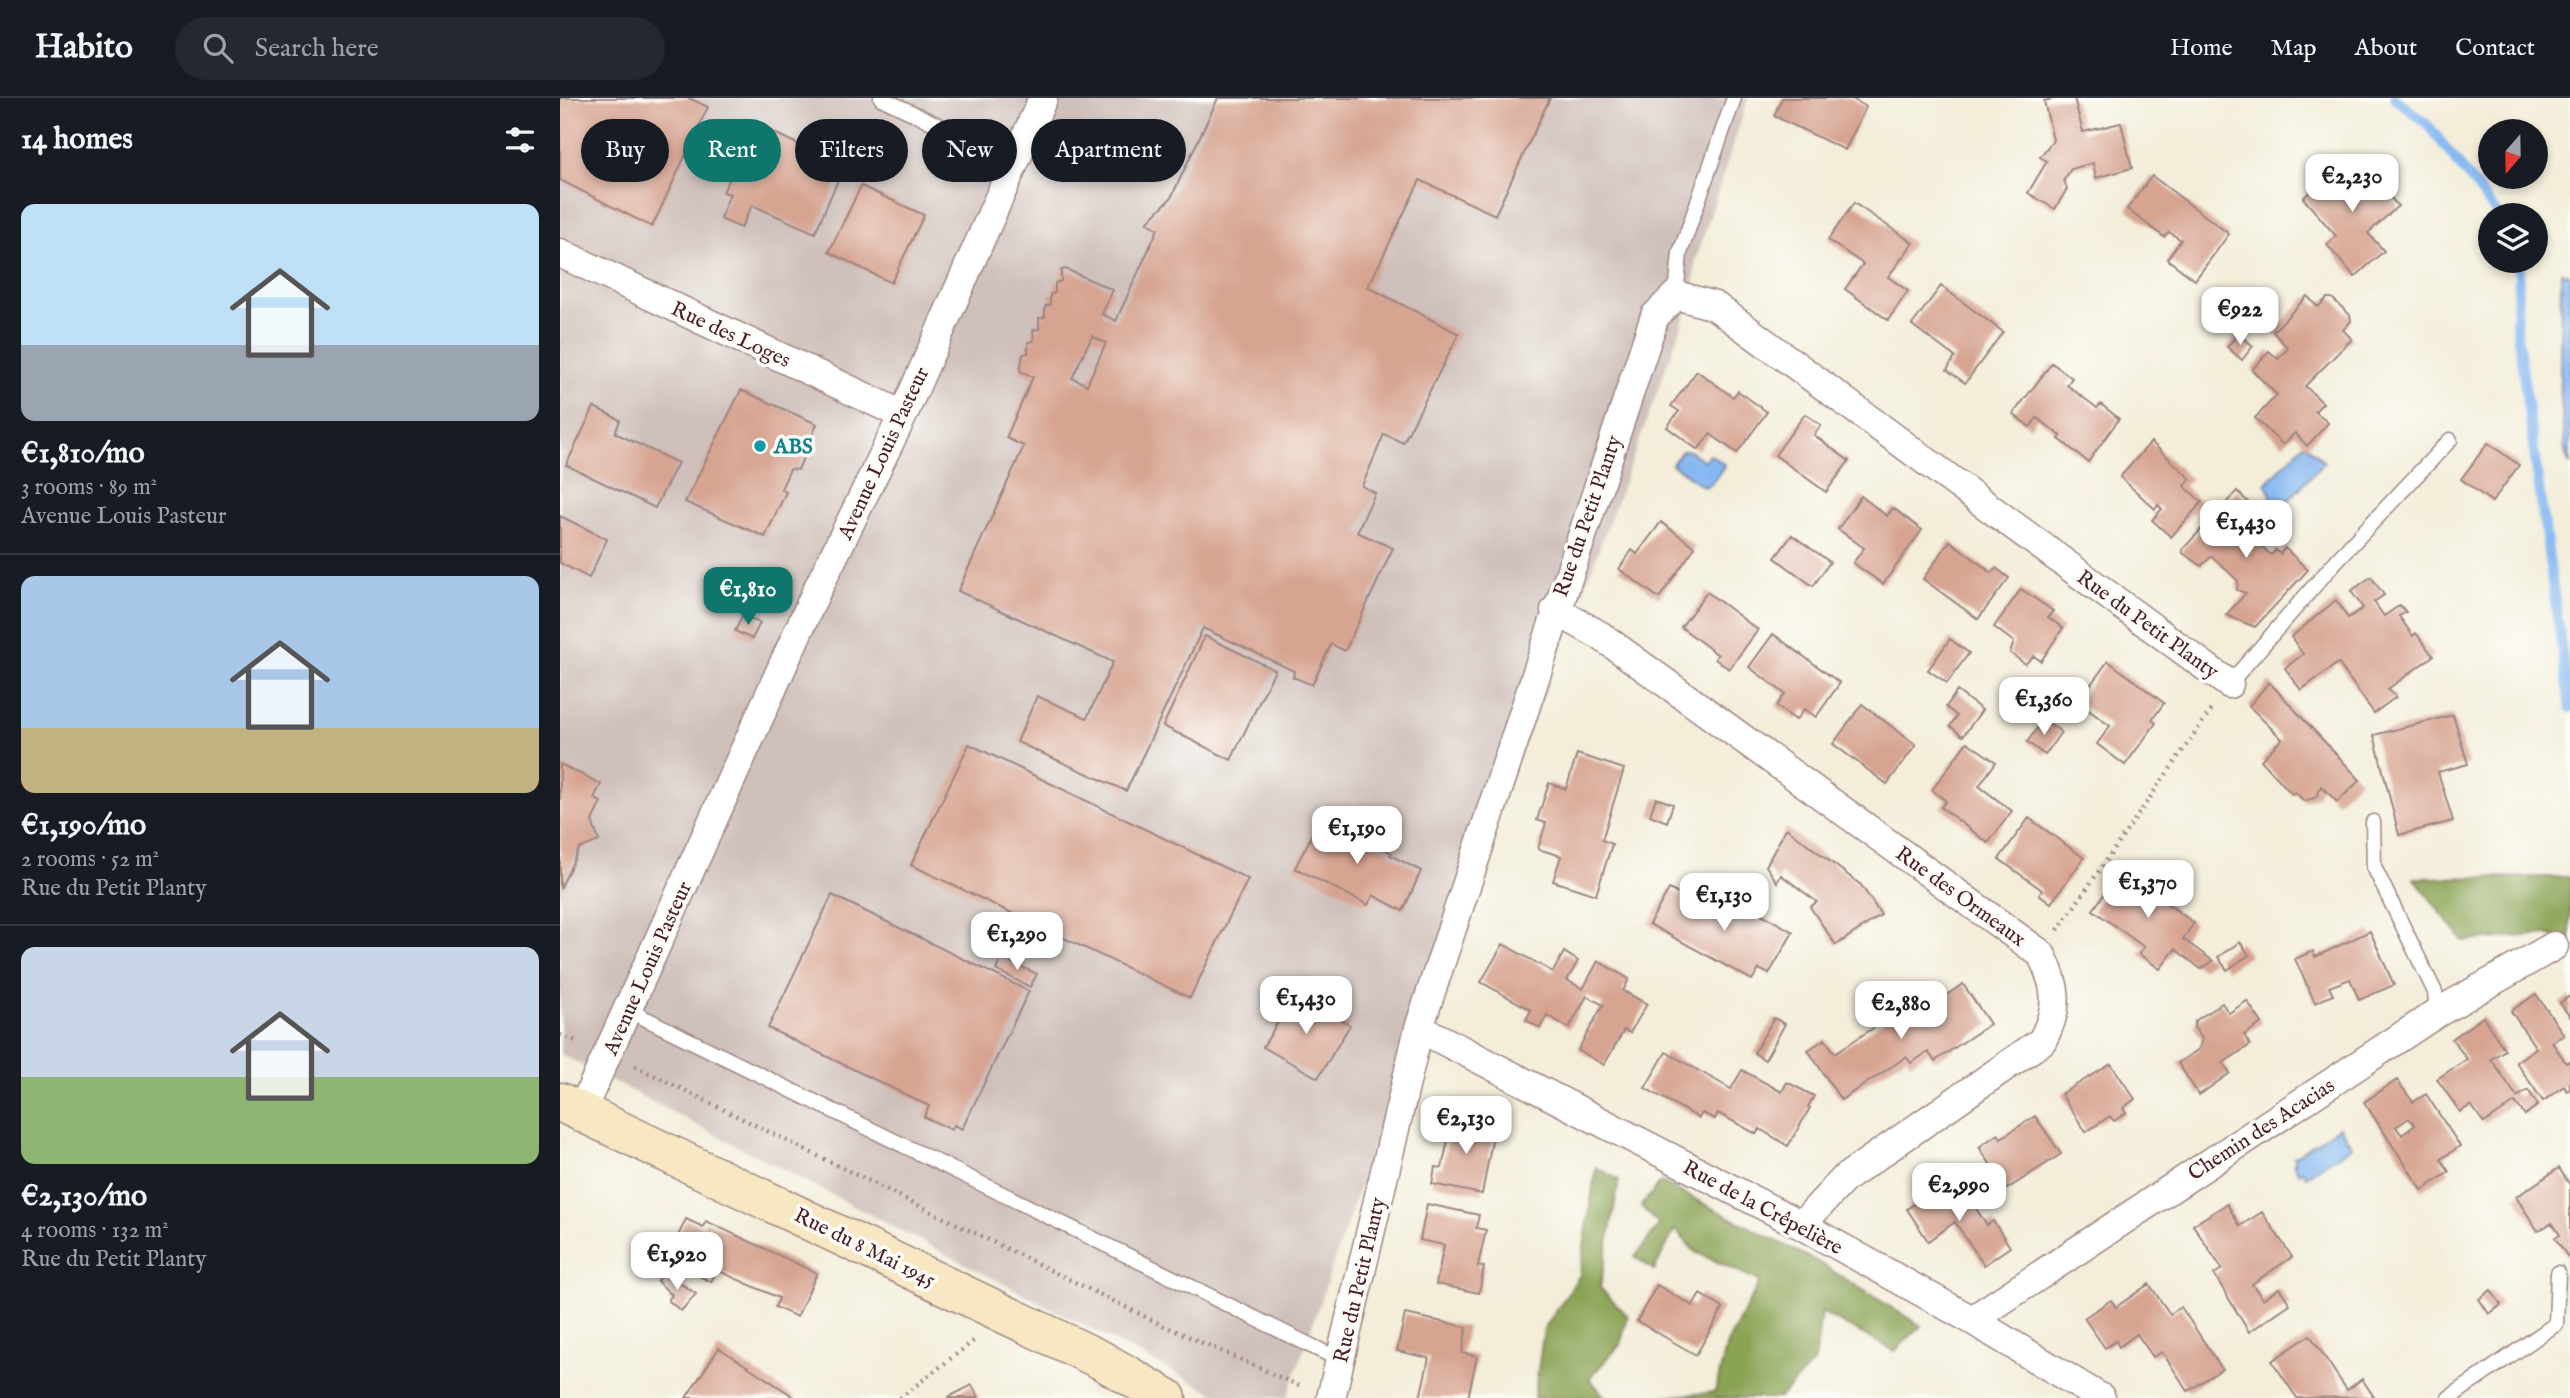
<!DOCTYPE html>
<meta charset="utf-8">
<style>
:root{--surface:#171b24;--page:#242831;--text:#f1f3f6;--muted:#9ea1a6;--line:#363941;--accent:#0f766e}
body{margin:0;font-family:"IM FELL English",serif;background:var(--page);color:var(--text);height:100vh;display:flex;flex-direction:column;font-size:26px;white-space:nowrap}
*{box-sizing:border-box;margin:0}
p{font-size:23px;color:var(--muted)}
.icon{flex:none;width:38px;height:38px;fill:none;stroke:currentColor;stroke-width:2;stroke-linecap:round;stroke-linejoin:round}
.map{position:relative;flex:1;overflow:hidden}
.side{display:flex;flex-direction:column;background:var(--surface);width:560px}
.side>*{flex:none}
.guide{position:absolute;left:21px;top:21px;width:665px;height:63px;display:flex;gap:14px}
.needle{width:46px;rotate:200deg}
.controls{position:absolute;left:1918px;top:21px;display:grid;gap:14px}
.controls a{display:grid;place-items:center;width:70px;height:70px;border-radius:50%;background:var(--surface);box-shadow:0 4px 10px #0003;font-size:35px}
.price{position:absolute;translate:-50% -60px;padding:0 16px;border-radius:14px;background:#fff;color:#222;font-size:23px;line-height:46px;filter:drop-shadow(0 2px 4px #0008)}
.price::after{content:'';position:absolute;left:50%;top:42px;width:21px;height:16px;margin-left:-10px;background:inherit;clip-path:polygon(0 0,100% 0,50% 100%)}
.price.on{background:var(--accent);color:#fff}
ul{padding:0;list-style:none}
li{display:grid;align-content:center;gap:14px;height:371px;padding:0 21px}
li+li{border-top:2px solid var(--line)}
li span{display:grid;place-items:center;height:217px;border-radius:14px;color:#555}
li>.icon{margin-inline-start:auto}
span .icon{width:126px;height:126px;fill:#fffc;stroke-width:1}
li b{font-size:30px}
h2{display:flex;justify-content:space-between;align-items:center;height:84px;padding:0 21px;font-size:30px}
.tag{padding:0 24px;border-radius:32px;background:var(--surface);box-shadow:0 4px 10px #0003;font-size:24px;line-height:63px}
.tag.on{background:var(--accent);color:#fff}
header{display:flex;align-items:center;gap:42px;box-sizing:border-box;height:98px;padding:0 35px;background:var(--surface);border-bottom:2px solid var(--line)}
header strong{font-size:33px}
nav{display:flex;gap:38px;margin-inline-start:auto;font-size:24px}
.search{width:490px;height:63px;background:var(--page);display:flex;align-items:center;gap:18px;box-sizing:border-box;padding:0 24px;border-radius:38px;color:var(--muted);font-size:26px}
main{display:flex;flex:1;min-height:0}
.map>svg:first-child{display:block}
.industrial{fill:#cfc0bb}
.forest{fill:#8aa354;stroke:#6a6140;stroke-width:2}
.water{fill:#85b8f2;stroke:#686c8e;stroke-width:2}
.lines{fill:none;stroke-linecap:round;stroke-linejoin:round}
.stream{stroke:#85b8f2;stroke-width:10}
.building{fill:#d7a492;fill-rule:evenodd}
.service-casing{stroke:#9e8682;stroke-width:17}
.minor-casing{stroke:#9e8682;stroke-width:31}
.secondary-casing{stroke:#9e8682;stroke-width:41}
.path{stroke:#9e8682;stroke-width:4.5;stroke-dasharray:2 5;stroke-linecap:butt}
.service{stroke:#fff;stroke-width:14}
.minor{stroke:#fff;stroke-width:28}
.secondary{stroke:#f7e8c3;stroke-width:38}
.culture-dot{fill:#0f9aa8;stroke:#fdfcf7;stroke-width:2.5}
.labels{text-anchor:middle;stroke-width:7;stroke-linejoin:round;paint-order:stroke}
.street-label{font-size:21px;fill:#4a1f2b;stroke:#fdfcf7}
.culture-label{font-size:21px;font-weight:bold;fill:#0d838f;stroke:#fdfcf7;text-anchor:start}
</style>
<header>
<strong>Habito</strong>
<div class="search"><svg class="icon" aria-label="search" viewBox="0 0 24 24"><circle cx="10" cy="10" r="6"/><path d="M15 15l6 6"/></svg>Search here</div>
<nav><a>Home</a><a>Map</a><a>About</a><a>Contact</a></nav>
</header>
<main>
<section class="side">
<h2>14 homes<svg class="icon" aria-label="filters" viewBox="0 0 24 24"><path d="M4 7h16M4 17h16"/><circle cx="9" cy="7" r="2"/><circle cx="15" cy="17" r="2"/></svg></h2>
<ul>
<li><span style="background:linear-gradient(#bfe0f5 65%,#9aa5b1 0)"><svg class="icon" aria-label="home" viewBox="0 0 24 24"><path d="M3 11l9-7 9 7M6 9v11h12V9"/></svg></span><div><b>€1,810/mo</b><p>3 rooms · 89 m²</p><p>Avenue Louis Pasteur</p></div></li>
<li><span style="background:linear-gradient(#a9c7e8 70%,#c2b280 0)"><svg class="icon" aria-label="home" viewBox="0 0 24 24"><path d="M3 11l9-7 9 7M6 9v11h12V9"/></svg></span><div><b>€1,190/mo</b><p>2 rooms · 52 m²</p><p>Rue du Petit Planty</p></div></li>
<li><span style="background:linear-gradient(#c9d6e8 60%,#8fb573 0)"><svg class="icon" aria-label="home" viewBox="0 0 24 24"><path d="M3 11l9-7 9 7M6 9v11h12V9"/></svg></span><div><b>€2,130/mo</b><p>4 rooms · 132 m²</p><p>Rue du Petit Planty</p></div></li>
</ul>
</section>
<div class="map">
<svg width="2010" height="1300" viewBox="0 0 2010 1300">
<rect width="100%" height="100%" fill="#fdfcf7"/>
<filter id="ink" filterUnits="userSpaceOnUse"><feTurbulence type="fractalNoise" baseFrequency=".0143" numOctaves="2"/><feDisplacementMap in="SourceGraphic" scale="14" xChannelSelector="R" yChannelSelector="G"/><feConvolveMatrix kernelMatrix="1 2 1 2 8 2 1 2 1" color-interpolation-filters="sRGB"/></filter>
<filter id="wash" filterUnits="userSpaceOnUse"><feTurbulence type="fractalNoise" baseFrequency=".00686" numOctaves="4" result="noise"/><feDisplacementMap in="SourceGraphic" scale="28" xChannelSelector="R" yChannelSelector="G"/><feGaussianBlur stdDeviation="1.57" result="paint"/><feColorMatrix in="noise" values="0 0 0 0 0 0 0 0 0 0 0 0 0 0 0 0 0 1.4 0 .05"/><feComposite in="paint" operator="in"/></filter>
<g filter="url(#wash)">
<rect width="100%" height="100%" fill="#f3edd9"/>
<path class="industrial" d="M0 0H1188L1135 165 1134 194 1011 527 856 924 727 1300H664L0 956Z"/>
<path class="forest" d="M2010 779V845L1988 836 1903 843 1854 780Z
M1036 1069 1059 1082 1040 1190 1068 1218 1060 1247 1029 1280 1046 1300H974L984 1231 1020 1177Z
M1101 1084 1258 1164 1361 1228 1335 1253 1261 1214 1255 1263 1219 1300H1093L1155 1294 1167 1246 1200 1183 1135 1154 1115 1131 1094 1172 1075 1159 1099 1127 1081 1108Z"/>
<path class="water" d="M2001 174 2010 177V367L2005 354 2000 286Z
M1745 345 1764 364 1726 405 1722 401 1713 402 1706 386Z
M1128 352 1144 363 1149 356 1165 367 1151 386 1144 389 1112 366 1122 353Z
M1779 1029 1792 1048 1746 1078 1743 1073 1739 1075 1733 1066 1736 1063 1734 1059Z"/>
<g class="lines">
<path class="stream" d="M1835 0 1868 27 1938 117
M1960 163 1956 226 2010 610"/>
</g>
<g id="blocks">
<path class="building" d="M0 0H129L148 9 92 129 0 82Z
M658 0H990L935 117 860 82 808 189 899 236 843 345 824 336 802 388 815 395 797 434 833 450 785 553 771 546 752 587 733 579 734 573 643 530 566 693 457 644 477 598 527 620 553 564 398 493 464 348 446 340 473 279 460 273 463 256 468 255V244L474 243 473 232 479 231V220L485 219V208L490 207V196L495 195V185L501 183V172L506 171 553 192 542 216 556 223 598 131 587 124 611 100ZM532 238 546 245 527 287 512 280Z
M1222 0H1291L1306 9 1285 52 1214 18Z
M1497 0H1514L1523 34 1561 25 1572 70 1536 80 1533 65 1511 71 1504 82 1507 91 1495 111 1468 95 1487 63 1480 59 1493 42 1484 3Z
M195 26 284 68 255 135 192 107 181 130 160 121 170 96 163 94Z
M1782 65 1793 77 1803 68 1838 108 1808 135 1824 153 1795 179 1767 147 1776 138 1743 100Z
M1592 78 1669 136 1635 182 1607 161 1621 142 1609 134 1604 139 1567 111Z
M301 88 364 117 331 185 269 154Z
M1294 105 1353 145 1328 179 1348 193 1328 222 1285 191 1303 166 1268 142Z
M1381 188 1443 234 1405 285 1387 272 1395 259 1352 227Z
M1747 198 1758 209 1767 200H1772L1790 217 1791 223 1783 232 1792 241 1745 288 1763 305 1755 313 1768 325 1747 348 1735 335 1723 347 1695 320 1717 297 1692 272 1709 253 1718 261 1728 250 1713 234Z
M1678 236 1693 248 1682 262 1667 249Z
M1492 265 1512 280 1507 287 1537 310 1541 306 1559 321 1528 364 1499 341 1501 338 1477 320 1470 329 1453 316Z
M1137 273 1173 299 1178 293 1207 314 1177 355 1150 336 1138 352 1107 329 1119 313 1111 308Z
M181 292 257 326 238 372 230 371 221 391 226 394 205 439 125 404Z
M34 309 60 322 55 335 118 365 95 410 6 367Z
M1245 316 1261 327 1254 337 1289 363 1266 394 1215 357Z
M1591 344 1631 381 1624 388 1642 404 1611 439 1592 422 1602 411 1598 407 1595 411 1560 379Z
M1928 345 1959 367 1932 404 1901 381Z
M1677 393 1695 411 1688 418 1703 432 1694 441 1711 457 1716 452 1720 456 1725 450 1748 472 1695 529 1666 517 1686 495 1677 492 1678 483 1652 458 1641 468 1623 455V451Z
M1301 398 1327 418 1333 410 1362 432 1323 486 1293 465 1304 450 1278 431Z
M0 418 47 441 29 480 0 465Z
M1101 424 1135 449 1099 500 1059 471 1072 452 1077 456Z
M1232 437 1270 464 1253 488 1215 460Z
M1390 443 1432 475 1436 470 1449 480 1418 521 1363 481Z
M1811 479 1824 497 1814 504 1824 518 1840 507 1846 514 1839 518 1853 538 1856 535 1873 558 1828 591 1836 599 1814 615 1778 565 1741 592 1725 570 1743 556 1731 539 1776 502 1788 520 1803 510 1791 493Z
M1461 491 1493 513 1488 519 1503 530 1481 563 1474 558 1465 566 1450 555 1454 544 1434 529Z
M1147 494 1198 532 1169 571 1155 561 1158 557 1121 529Z
M183 517 200 525 192 541 175 533Z
M1213 536 1280 585 1256 619 1244 611 1236 622 1216 608 1225 596 1189 569Z
M645 538 715 572 671 662 603 628Z
M1390 541 1409 555 1387 585 1368 572Z
M1548 563 1604 605 1592 622 1596 625 1565 667 1537 646 1550 628 1518 604Z
M1709 584 1800 682 1777 704 1761 688 1757 699 1744 703 1735 694 1732 696 1701 662 1722 641 1689 608Z
M1397 593 1422 612 1403 638 1390 628 1397 618 1386 609Z
M1302 606 1356 647 1327 686 1273 646Z
M1893 617 1908 666 1878 674 1893 723 1839 737 1814 637Z
M1484 621 1501 634 1485 657 1467 644Z
M1407 644 1436 664 1419 688 1452 713 1428 745 1381 709 1386 703 1372 692Z
M409 646 688 781 630 900 351 767Z
M1017 656 1064 671 1042 742 1052 746 1036 797 993 783 1001 758 978 751 986 725 977 722 989 685 1006 691Z
M0 666 41 686 34 700 41 704 32 723 39 743 19 751 0 791Z
M1096 700 1113 706 1107 724 1090 717Z
M761 719 832 755 830 757 861 773 843 813 813 797 808 807 735 770Z
M1469 720 1524 760 1491 805 1479 796 1482 792 1439 761Z
M1226 730 1301 787 1321 817 1276 847 1250 809 1257 804 1221 777 1217 784 1206 768Z
M1565 767 1591 786 1587 791 1634 825 1623 841 1653 863 1641 871 1615 851 1600 871 1579 856 1584 849 1533 812Z
M1109 791 1157 817 1168 797 1233 834 1209 876 1199 871 1192 882 1089 826Z
M272 797 469 893 402 1031 394 1027 392 1032 364 1019 369 1008 208 930Z
M1810 833 1834 887 1799 902 1790 881 1769 889 1773 897 1755 905 1735 861 1753 853 1755 859Z
M1680 844 1689 857 1667 872 1658 859Z
M943 846 993 874 1004 854 1018 863 1007 882 1023 891 1038 863 1069 881 1063 893 1087 906 1070 935 1064 932 1044 967 1018 952 1043 907 1027 898 1009 930 987 917 980 930 966 922 971 912 921 884Z
M442 860 477 876 470 889 436 872Z
M1403 886 1430 926 1375 963 1368 954 1351 965 1346 959 1281 1002 1248 952 1265 941 1275 955 1324 923 1320 916 1336 905 1344 917 1357 908 1361 914Z
M735 896 790 927 758 980 703 949Z
M1976 896 2004 937 1992 944 2006 965 2010 963V991L2007 993 2004 988 1983 1003 1956 964 1976 950 1951 913Z
M2010 898V919L2000 905Z
M1687 903 1702 925 1684 937 1690 947 1663 965 1670 975 1639 997 1618 965 1639 951 1642 941 1634 929 1635 923 1662 905 1669 915Z
M1923 919 1945 952 1931 961 1957 999 1968 992 1978 1007 1965 1017 1955 1004 1924 1025 1911 1007 1900 1014 1877 981 1907 961 1892 941Z
M1214 920 1225 926 1205 962 1194 955Z
M1106 954 1171 991 1182 972 1222 994 1227 984 1254 998 1248 1009 1250 1010 1228 1048 1200 1031 1196 1036 1158 1015 1155 1021 1142 1015 1139 1020 1085 990Z
M1551 966 1575 1001 1563 1010 1566 1015 1554 1023 1550 1018 1526 1034 1501 996Z
M1837 982 1853 1004 1866 996 1900 1048 1881 1061 1889 1074 1862 1092 1804 1004ZM1849 1020 1855 1027 1842 1037 1836 1029Z
M1475 1018 1501 1056 1447 1091 1419 1049 1438 1036 1441 1040Z
M893 1019 935 1027 922 1096 872 1086 875 1069 882 1070Z
M1999 1070 2010 1087V1162L1995 1140 2000 1137 1992 1125 1978 1133 1956 1099Z
M1402 1090 1427 1127 1433 1123 1450 1149 1424 1167 1395 1124 1368 1143 1347 1111 1372 1093 1380 1105Z
M867 1106 919 1117 916 1130 926 1132 918 1168 924 1169 919 1195 876 1186 884 1147 860 1142Z
M1667 1106 1680 1128 1702 1114 1732 1159 1692 1186 1703 1201 1719 1190 1730 1206 1689 1234 1654 1176 1662 1171 1633 1127Z
M126 1121 143 1129 146 1123 257 1175 237 1219 215 1209 219 1200 157 1172 151 1184 123 1170 129 1159 112 1150Z
M105 1175 136 1196 121 1213 108 1202 112 1197 97 1183Z
M1589 1186 1610 1216 1621 1209 1662 1271 1628 1293 1602 1254 1593 1259 1577 1236 1559 1249 1556 1243 1545 1250 1524 1220 1551 1202 1556 1209Z
M1097 1187 1133 1208 1140 1196 1163 1210 1136 1257 1077 1223Z
M1931 1192 1941 1207 1929 1216 1919 1201Z
M845 1216 907 1229 902 1255 917 1258 908 1300H860L869 1260 837 1253Z
M1750 1237 1787 1292 1802 1281 1814 1299 1737 1300 1712 1263Z
M159 1250 236 1300H126Z
M412 1287 419 1300H387Z"/>
</g>
</g>
<g filter="url(#ink)">
<use href="#blocks" fill-opacity="0" stroke="#9e8682" stroke-width="2"/>
<g class="lines">
<g class="service-casing">
<path id="service" d="M321 0 454 63
M1116 197 1120 155 1174 0
M1669 586 1777 462 1890 342
M1813 724 1814 769 1875 894 1877 915
M68 912 780 1262
M1889 1300 1996 1226 1998 1175"/>
</g>
<g class="minor-casing">
<path id="minor" d="M0 155 343 317
M995 512 1041 538 1481 856C1498 890 1500 909 1482 943L1285 1080 1241 1127
M859 930 1241 1127 1412 1222 1541 1300
M21 1014 256 494 343 317 483 0
M1412 1222 1877 915 1994 848
M771 1300 859 930 1095 218 1116 197 1155 208 1669 586"/>
</g>
<g class="secondary-casing">
<path id="secondary" d="M0 1004 541 1262 607 1300"/>
</g>
<path class="path" d="M1498 832 1653 609
M0 937 19 944
M75 968 598 1225 742 1289
M340 1300 416 1241"/>
<use href="#service" class="service"/>
<use href="#minor" class="minor"/>
<use href="#secondary" class="secondary"/>
</g>
</g>
<circle class="culture-dot" cx="200" cy="348" r="7"/>
<g class="labels">
<g class="street-label">
<text transform="translate(171 236) rotate(25)" y="7">Rue des Loges</text>
<text transform="translate(323 355) rotate(-65)" y="7">Avenue Louis Pasteur</text>
<text transform="translate(1027 418) rotate(-71)" y="7">Rue du Petit Planty</text>
<text transform="translate(1588 526) rotate(36)" y="7">Rue du Petit Planty</text>
<text transform="translate(1401 798) rotate(36)" y="7">Rue des Ormeaux</text>
<text transform="translate(87 870) rotate(-66)" y="7">Avenue Louis Pasteur</text>
<text transform="translate(1701 1031) rotate(-33)" y="7">Chemin des Acacias</text>
<text transform="translate(1203 1109) rotate(28)" y="7">Rue de la Crêpelière</text>
<text transform="translate(305 1149) rotate(26)" y="7">Rue du 8 Mai 1945</text>
<text transform="translate(799 1182) rotate(-77)" y="7">Rue du Petit Planty</text>
</g>
<g class="culture-label">
<text x="214" y="355">ABS</text>
</g>
</g>
</svg>
<div class="controls">
<a><svg class="needle" viewBox="-14 -14 28 28"><path d="M0-13l5 13h-10z" fill="#e53935"/><path d="M0 13l5-13h-10z" fill="#9ea1a6"/></svg></a>
<a><svg class="icon" aria-label="layers" viewBox="0 0 24 24"><path d="M12 4l9 5-9 5-9-5zM3 14l9 5 9-5"/></svg></a>
</div>
<b class="price" style="left:1792px;top:116px">€2,230</b>
<b class="price" style="left:1680px;top:249px">€922</b>
<b class="price" style="left:1686px;top:462px">€1,430</b>
<b class="price on" style="left:188px;top:529px">€1,810</b>
<b class="price" style="left:1484px;top:639px">€1,360</b>
<b class="price" style="left:797px;top:768px">€1,190</b>
<b class="price" style="left:1588px;top:822px">€1,370</b>
<b class="price" style="left:1164px;top:835px">€1,130</b>
<b class="price" style="left:457px;top:874px">€1,290</b>
<b class="price" style="left:746px;top:938px">€1,430</b>
<b class="price" style="left:1341px;top:943px">€2,880</b>
<b class="price" style="left:906px;top:1058px">€2,130</b>
<b class="price" style="left:1399px;top:1125px">€2,990</b>
<b class="price" style="left:117px;top:1194px">€1,920</b>
<div class="guide">
<a class="tag">Buy</a>
<a class="tag on">Rent</a>
<a class="tag">Filters</a>
<a class="tag">New</a>
<a class="tag">Apartment</a>
</div>
</div>
</main>
